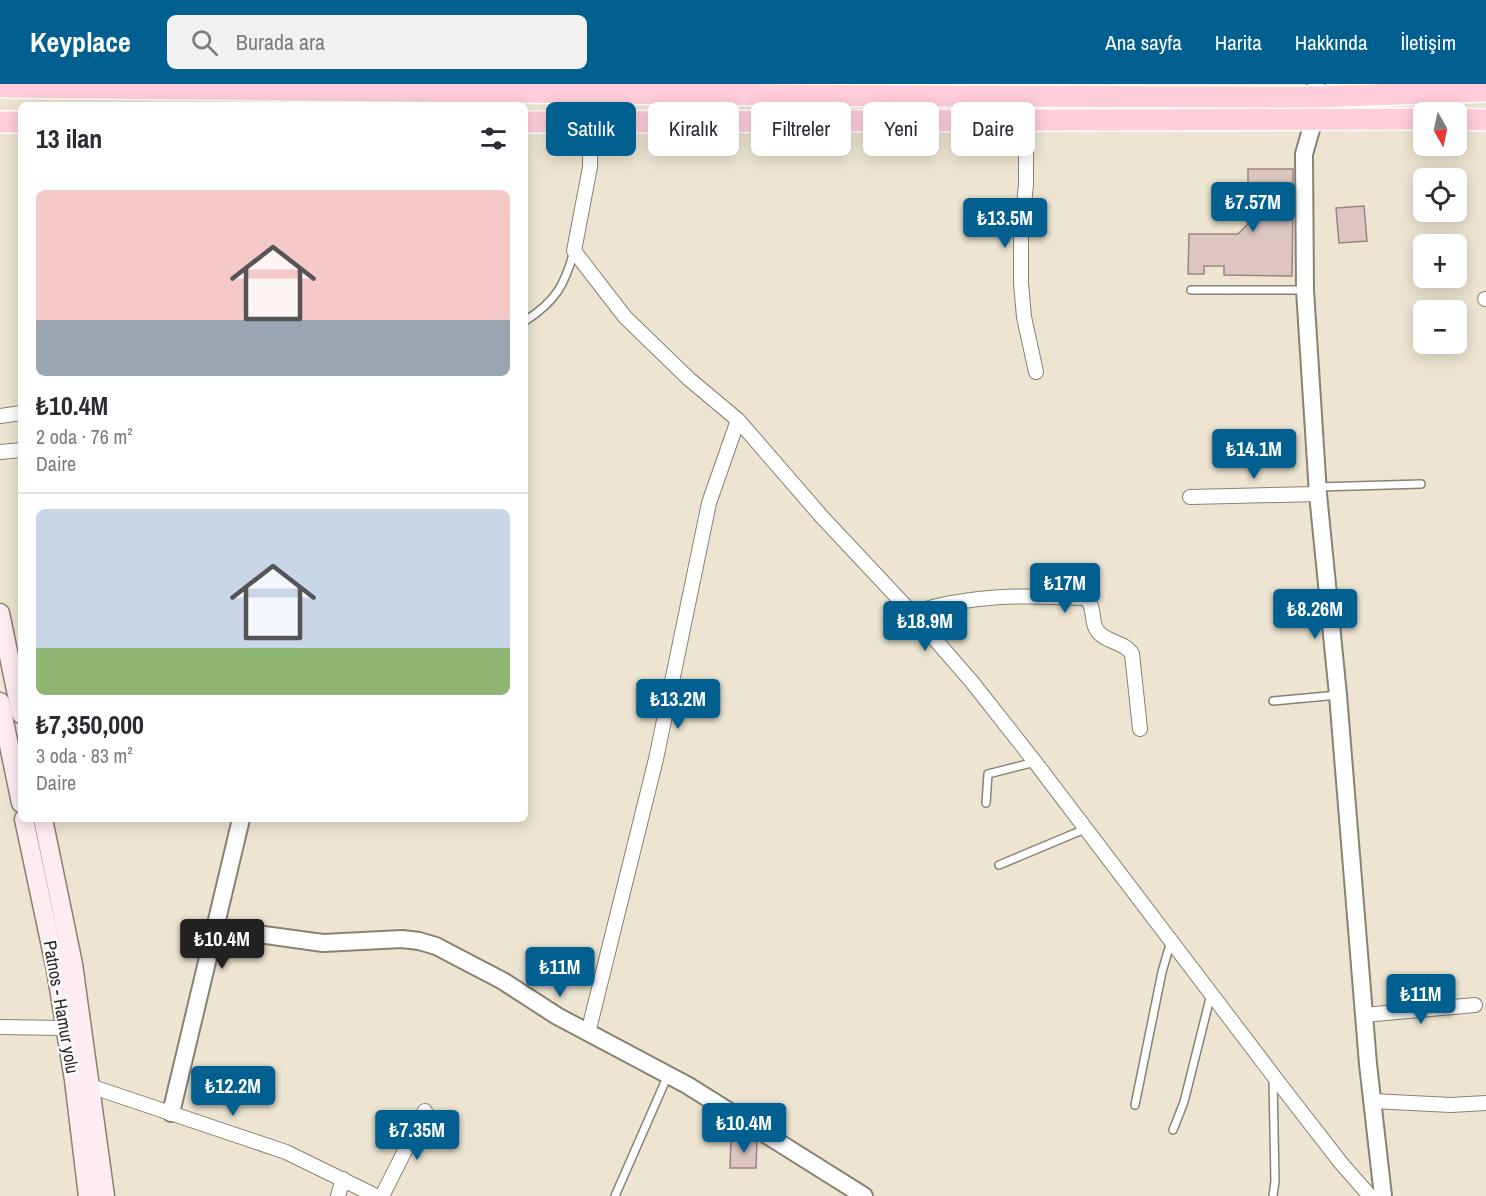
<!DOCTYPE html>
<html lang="tr">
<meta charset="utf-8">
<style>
:root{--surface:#fff;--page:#f2f2f3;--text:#2b2b33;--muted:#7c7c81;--line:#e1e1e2;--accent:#016090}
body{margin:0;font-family:"Archivo Narrow",sans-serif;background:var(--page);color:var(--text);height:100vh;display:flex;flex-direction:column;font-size:22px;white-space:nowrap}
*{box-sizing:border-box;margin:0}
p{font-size:20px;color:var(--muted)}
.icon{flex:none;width:33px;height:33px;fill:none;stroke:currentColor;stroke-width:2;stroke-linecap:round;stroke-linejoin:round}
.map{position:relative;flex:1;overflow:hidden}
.panel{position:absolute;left:18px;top:18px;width:510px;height:720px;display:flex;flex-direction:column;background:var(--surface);border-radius:9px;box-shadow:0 3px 15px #0003}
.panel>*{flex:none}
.hud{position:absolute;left:546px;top:18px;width:570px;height:54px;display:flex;gap:12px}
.needle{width:39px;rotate:171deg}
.fabs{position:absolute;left:1413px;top:18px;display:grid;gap:12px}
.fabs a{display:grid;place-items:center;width:54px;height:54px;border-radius:9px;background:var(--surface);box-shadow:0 3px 15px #0003;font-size:30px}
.price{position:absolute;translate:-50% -51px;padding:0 14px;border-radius:6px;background:var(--accent);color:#fff;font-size:20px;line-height:39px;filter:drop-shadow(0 2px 3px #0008)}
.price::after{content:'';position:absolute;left:50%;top:36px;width:18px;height:14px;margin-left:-9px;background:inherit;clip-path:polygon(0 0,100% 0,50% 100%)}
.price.active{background:#222;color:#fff}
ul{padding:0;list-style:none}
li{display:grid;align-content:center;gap:12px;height:318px;padding:0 18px}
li+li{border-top:2px solid var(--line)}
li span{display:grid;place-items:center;height:186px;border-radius:9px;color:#555}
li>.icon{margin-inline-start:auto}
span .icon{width:108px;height:108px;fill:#fffc;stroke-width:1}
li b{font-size:26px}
h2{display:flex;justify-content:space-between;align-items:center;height:72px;padding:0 18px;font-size:26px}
.chip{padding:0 21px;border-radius:9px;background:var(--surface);box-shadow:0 3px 15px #0003;font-size:21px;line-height:54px}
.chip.active{background:var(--accent);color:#fff}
header{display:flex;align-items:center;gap:36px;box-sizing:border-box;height:84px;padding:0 30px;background:var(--accent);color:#fff}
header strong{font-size:28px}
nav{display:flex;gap:33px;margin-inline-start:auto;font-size:21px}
.search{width:420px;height:54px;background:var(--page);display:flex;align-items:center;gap:15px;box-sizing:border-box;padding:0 21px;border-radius:9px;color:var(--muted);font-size:22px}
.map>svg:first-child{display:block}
.building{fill:#ddc6c2;stroke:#9a8481;stroke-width:1.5}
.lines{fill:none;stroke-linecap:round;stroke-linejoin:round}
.service-casing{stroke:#8a8271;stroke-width:10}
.minor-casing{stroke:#8a8271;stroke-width:16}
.tertiary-casing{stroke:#8a8271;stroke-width:20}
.secondary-casing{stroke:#8a8271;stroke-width:21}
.trunk-casing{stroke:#fff;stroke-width:24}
.service{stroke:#fff;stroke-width:7}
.minor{stroke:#fff;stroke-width:14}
.tertiary{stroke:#fff;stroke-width:16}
.secondary{stroke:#ffecf1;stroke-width:18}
.trunk{stroke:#ffceda;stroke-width:21}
.labels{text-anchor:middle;stroke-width:4.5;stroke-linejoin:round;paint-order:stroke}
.street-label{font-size:18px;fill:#2b2821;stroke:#fff}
</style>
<header>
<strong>Keyplace</strong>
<div class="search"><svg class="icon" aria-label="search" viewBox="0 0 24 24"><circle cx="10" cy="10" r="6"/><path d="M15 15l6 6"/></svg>Burada ara</div>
<nav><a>Ana sayfa</a><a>Harita</a><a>Hakkında</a><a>İletişim</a></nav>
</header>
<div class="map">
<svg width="1486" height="1112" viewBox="0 0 1486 1112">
<rect width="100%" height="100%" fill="#ede5d2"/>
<path class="building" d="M1248 85H1293V106H1285V122H1293L1292 192 1224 191V182H1204V190H1188L1189 150H1238L1248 140Z
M1364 122 1367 157 1339 159 1336 124Z
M731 1055H757L756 1084H730Z"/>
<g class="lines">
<g class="service-casing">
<path id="service" d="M1191 206H1305
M525 237C555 218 565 201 574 167
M1318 403 1421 400
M1273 617 1338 611
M986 719 988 690 1035 678
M999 781 1085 745
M1135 1021 1162 888 1171 857
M1173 1046 1184 1018 1211 910
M615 1112 668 991
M1273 1112 1275 1097 1273 995"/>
</g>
<g class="minor-casing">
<path id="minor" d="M591 9 590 83 574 167 625 233 689 295 738 336 822 433 912 529 972 598 1035 678 1282 1003 1341 1079 1370 1112
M1026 37V101L1021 148V199L1024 233 1036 288
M1485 215H1486
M0 332 21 329
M0 368 21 366
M1190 413 1318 410
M912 529C970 510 1025 511 1085 514 1097 523 1089 539 1099 549 1109 559 1125 558 1132 570L1140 645
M1364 931 1475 921
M0 943 65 944
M588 949 656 675 709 419 738 336
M84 1000 286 1068 376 1112
M1372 1017 1451 1021 1486 1019
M338 1112 343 1095
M382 1112 425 1027"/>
</g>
<g class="tertiary-casing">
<path id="tertiary" d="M1316 0 1314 35 1304 70 1305 206 1318 410 1338 611 1368 980 1383 1112
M214 844 323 859 402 855 419 857 436 862 503 897 557 932 687 1001 864 1112
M171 1029 241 735"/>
</g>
<g class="secondary-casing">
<path id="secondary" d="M0 529 21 630
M0 618 21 719
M24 735 56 886 74 996 88 1112
M43 735 73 880 105 1112"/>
</g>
<g class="trunk-casing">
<path id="trunk" d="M0 3 893 12 1315 13 1486 7
M1456 35 1486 36
M0 38H21
M525 38 1424 35"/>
</g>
<use href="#service" class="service"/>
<use href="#minor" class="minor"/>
<use href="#tertiary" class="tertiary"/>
<use href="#secondary" class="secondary"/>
<use href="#trunk" class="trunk"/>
</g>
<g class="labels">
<g class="street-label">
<text transform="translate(61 923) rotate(80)" y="6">Patnos - Hamur yolu</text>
</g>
</g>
</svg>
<div class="fabs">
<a><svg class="needle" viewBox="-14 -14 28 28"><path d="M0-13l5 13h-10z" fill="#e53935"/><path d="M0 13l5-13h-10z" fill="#7c7c81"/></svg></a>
<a><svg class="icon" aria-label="locate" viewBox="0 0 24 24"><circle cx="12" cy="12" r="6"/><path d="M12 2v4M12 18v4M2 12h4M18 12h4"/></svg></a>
<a>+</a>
<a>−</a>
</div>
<b class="price" style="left:1253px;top:149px">₺7.57M</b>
<b class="price" style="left:1005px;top:165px">₺13.5M</b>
<b class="price" style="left:1254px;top:396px">₺14.1M</b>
<b class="price" style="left:1065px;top:530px">₺17M</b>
<b class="price" style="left:1315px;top:556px">₺8.26M</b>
<b class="price" style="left:925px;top:568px">₺18.9M</b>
<b class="price" style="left:678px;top:646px">₺13.2M</b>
<b class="price active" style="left:222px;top:886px">₺10.4M</b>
<b class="price" style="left:560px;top:914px">₺11M</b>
<b class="price" style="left:1421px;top:941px">₺11M</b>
<b class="price" style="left:233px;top:1033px">₺12.2M</b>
<b class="price" style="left:744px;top:1070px">₺10.4M</b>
<b class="price" style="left:417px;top:1077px">₺7.35M</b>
<div class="hud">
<a class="chip active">Satılık</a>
<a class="chip">Kiralık</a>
<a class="chip">Filtreler</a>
<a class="chip">Yeni</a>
<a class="chip">Daire</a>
</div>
<section class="panel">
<h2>13 ilan<svg class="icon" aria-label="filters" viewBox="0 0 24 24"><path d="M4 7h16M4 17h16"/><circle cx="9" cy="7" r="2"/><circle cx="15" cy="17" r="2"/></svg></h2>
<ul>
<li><span style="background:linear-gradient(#f6c9c9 70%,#9aa5b1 0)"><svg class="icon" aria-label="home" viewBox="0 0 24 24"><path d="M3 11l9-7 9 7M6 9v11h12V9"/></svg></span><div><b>₺10.4M</b><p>2 oda · 76 m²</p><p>Daire</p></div></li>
<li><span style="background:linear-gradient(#c9d6e8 75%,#8fb573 0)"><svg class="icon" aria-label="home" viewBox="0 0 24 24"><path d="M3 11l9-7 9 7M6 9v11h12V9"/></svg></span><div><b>₺7,350,000</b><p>3 oda · 83 m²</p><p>Daire</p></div></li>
</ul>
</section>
</div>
